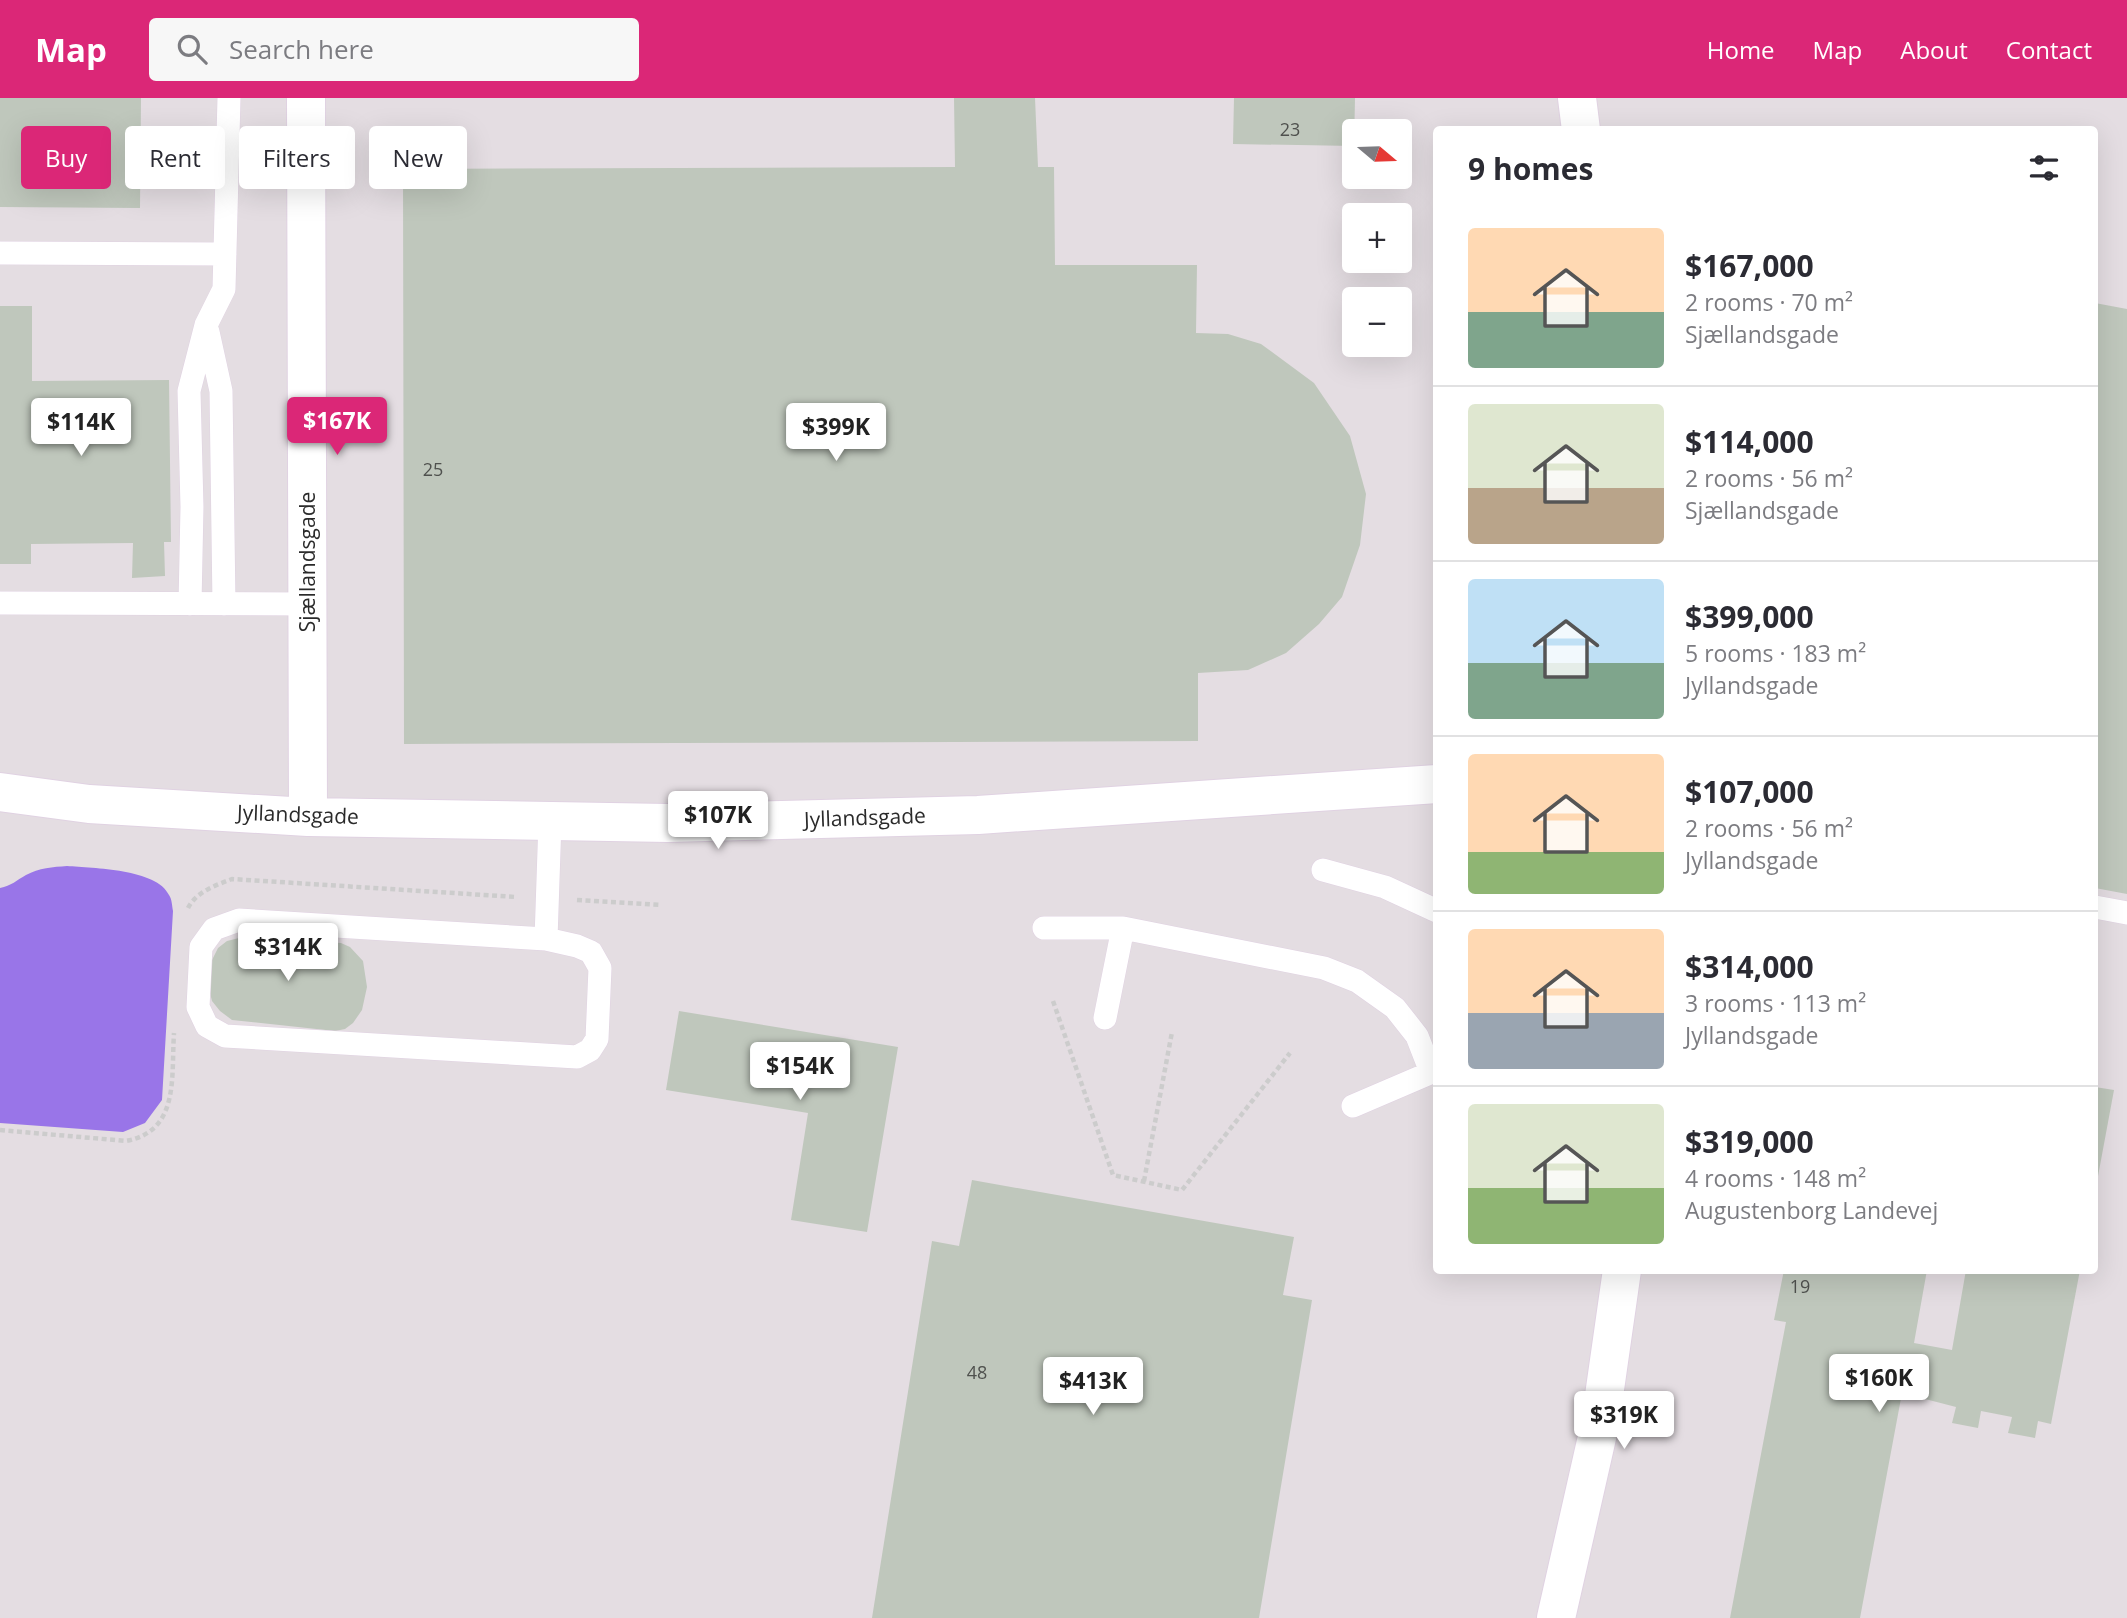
<!DOCTYPE html>
<meta charset="utf-8">
<style>
:root{--surface:#fff;--page:#f7f7f7;--text:#2b2b33;--muted:#7c7c81;--line:#e1e1e2;--accent:#db2777}
body{margin:0;font-family:"Open Sans",sans-serif;background:var(--page);color:var(--text);height:100vh;display:flex;flex-direction:column;font-size:26px;white-space:nowrap}
*{box-sizing:border-box;margin:0}
p{font-size:23px;color:var(--muted)}
.icon{flex:none;width:38px;height:38px;fill:none;stroke:currentColor;stroke-width:2;stroke-linecap:round;stroke-linejoin:round}
.map{position:relative;flex:1;overflow:hidden}
.side{position:absolute;left:1433px;top:28px;width:665px;height:1148px;display:flex;flex-direction:column;background:var(--surface);border-radius:7px;box-shadow:0 7px 28px #0002}
.side>*{flex:none}
.banner{position:absolute;left:21px;top:28px;width:665px;height:63px;display:flex;gap:14px}
.needle{width:46px;rotate:109deg}
.controls{position:absolute;left:1342px;top:21px;display:grid;gap:14px}
.controls a{display:grid;place-items:center;width:70px;height:70px;border-radius:7px;background:var(--surface);box-shadow:0 7px 28px #0002;font-size:35px}
.price{position:absolute;translate:-50% -60px;padding:0 16px;border-radius:7px;background:#fff;color:#222;font-size:23px;line-height:46px;filter:drop-shadow(0 2px 4px #0008)}
.price::after{content:'';position:absolute;left:50%;top:42px;width:21px;height:16px;margin-left:-10px;background:inherit;clip-path:polygon(0 0,100% 0,50% 100%)}
.price.current{background:var(--accent);color:#fff}
ul{padding:0;list-style:none}
li{display:flex;align-items:center;gap:21px;height:175px;padding:0 35px}
li+li{border-top:2px solid var(--line)}
li span{display:grid;place-items:center;flex:none;width:196px;height:140px;border-radius:7px;color:#555}
li>.icon{margin-inline-start:auto}
span .icon{width:84px;height:84px;fill:#fffc;stroke-width:1}
li b{font-size:30px}
h2{display:flex;justify-content:space-between;align-items:center;height:84px;padding:0 35px;font-size:30px}
.tag{padding:0 24px;border-radius:7px;background:var(--surface);box-shadow:0 7px 28px #0002;font-size:24px;line-height:63px}
.tag.current{background:var(--accent);color:#fff}
header{display:flex;align-items:center;gap:42px;box-sizing:border-box;height:98px;padding:0 35px;background:var(--accent);color:#fff}
header strong{font-size:33px}
nav{display:flex;gap:38px;margin-inline-start:auto;font-size:24px}
.search{width:490px;height:63px;background:var(--page);display:flex;align-items:center;gap:18px;box-sizing:border-box;padding:0 24px;border-radius:7px;color:var(--muted);font-size:26px}
.map>svg:first-child{display:block}
.industrial{fill:#e4dde2;fill-rule:evenodd}
.water{fill:#9975e8}
.building{fill:#bfc7bc}
.lines{fill:none;stroke-linecap:round;stroke-linejoin:round}
.service-casing{stroke:#e0d2e2;stroke-width:24}
.minor-casing{stroke:#e0d2e2;stroke-width:40}
.tertiary-casing{stroke:#e0d2e2;stroke-width:40}
.path{stroke:#ccc;stroke-width:4.5;stroke-dasharray:5 3.5;stroke-linecap:butt}
.service{stroke:#fff;stroke-width:23}
.minor{stroke:#fff;stroke-width:38}
.tertiary{stroke:#fff;stroke-width:38}
.labels{text-anchor:middle;stroke-width:5;stroke-linejoin:round;paint-order:stroke}
.number-label{font-size:18px;fill:#4f514e}
.street-label{font-size:21px;fill:#2a2a2a;stroke:#fff}
</style>
<header>
<strong>Map</strong>
<div class="search"><svg class="icon" aria-label="search" viewBox="0 0 24 24"><circle cx="10" cy="10" r="6"/><path d="M15 15l6 6"/></svg>Search here</div>
<nav><a>Home</a><a>Map</a><a>About</a><a>Contact</a></nav>
</header>
<div class="map">
<svg width="2127" height="1520" viewBox="0 0 2127 1520">
<rect width="100%" height="100%" fill="#e2ebdd"/>
<path class="industrial" d="M0 0H2127V1520H0ZM1437 32H2095V1172H1437ZM1354 33H1400V79H1354ZM1354 117H1400V163H1354ZM1354 201H1400V247H1354Z"/>
<path class="water" d="M67 768C93 770 157 771 169 797 172 801 172 808 173 813L162 1002 145 1025 123 1034 0 1025V790C11 788 17 782 26 777 39 770 53 769 67 768Z"/>
<path class="building" d="M0 0H141L140 110 0 109Z
M954 0H1035L1038 69H1054L1055 167H1197L1196 235 1228 236 1261 246 1314 285 1350 338 1366 396 1360 447 1342 499 1319 526 1286 555 1248 572 1198 575V643L404 646 403 71 955 69Z
M1234 0H1355L1354 48 1233 46Z
M2095 205 2127 211V796L2095 790Z
M0 208H32V283L169 282 171 444H164L165 478 132 480 133 445 31 446V466H0Z
M243 839 341 845 350 849 363 863 367 889 362 912 353 925 345 931 335 933 232 922 220 913 212 903 209 891V875L212 862 218 850 227 843Z
M679 913 898 949 867 1134 791 1122 808 1015 666 992Z
M2095 989 2114 992 2096 1089H2095Z
M972 1082 1294 1139 1283 1197 1312 1202 1259 1520H872L932 1143 959 1148Z
M1784 1172H1927L1914 1245 1952 1252 1966 1172H2080L2051 1326 2038 1323 2035 1340 2008 1335 2012 1319 1981 1313 1978 1330 1952 1325 1956 1309 1902 1295 1860 1520H1730L1786 1224 1774 1222Z"/>
<g class="lines">
<g class="service-casing">
<path id="service" d="M0 155 225 156
M208 234 221 293 224 506
M0 505 308 506
M190 506 192 409 189 293 206 227 224 191 229 0
M1323 772 1385 789 1437 813
M2095 809 2127 815
M1044 830H1123L1324 870 1357 883 1395 910 1417 938 1431 974
M546 841 239 822 214 831 201 849 198 909 207 928 225 938 577 959 590 952 597 941 600 870 591 854 577 848 546 841 550 723
M1105 920 1123 830
M1353 1008 1437 972"/>
</g>
<g class="minor-casing">
<path id="minor" d="M306 0 308 719
M0 694 89 706 308 719 668 725 978 717 1437 686"/>
</g>
<g class="tertiary-casing">
<path id="tertiary" d="M1577 0 1581 32
M1556 1520 1600 1326 1622 1172"/>
</g>
<path class="path" d="M577 802 661 807
M188 810C196 794 216 787 232 781L516 799
M1053 903 1113 1077 1182 1092 1290 955
M0 1032 126 1043C180 1033 171 979 174 935
M1144 1083 1172 934"/>
<use href="#service" class="service"/>
<use href="#minor" class="minor"/>
<use href="#tertiary" class="tertiary"/>
</g>
<g class="labels">
<g class="number-label">
<text x="1290" y="38">23</text>
<text x="433" y="378">25</text>
<text x="1800" y="1195">19</text>
<text x="977" y="1281">48</text>
</g>
<g class="street-label">
<text transform="translate(308 464) rotate(-90)" y="7">Sjællandsgade</text>
<text transform="translate(298 717) rotate(2)" y="7">Jyllandsgade</text>
<text transform="translate(865 720) rotate(-2)" y="7">Jyllandsgade</text>
</g>
</g>
</svg>
<div class="controls">
<a><svg class="needle" viewBox="-14 -14 28 28"><path d="M0-13l5 13h-10z" fill="#e53935"/><path d="M0 13l5-13h-10z" fill="#7c7c81"/></svg></a>
<a>+</a>
<a>−</a>
</div>
<b class="price current" style="left:337px;top:359px">$167K</b>
<b class="price" style="left:81px;top:360px">$114K</b>
<b class="price" style="left:836px;top:365px">$399K</b>
<b class="price" style="left:718px;top:753px">$107K</b>
<b class="price" style="left:288px;top:885px">$314K</b>
<b class="price" style="left:800px;top:1004px">$154K</b>
<b class="price" style="left:1879px;top:1316px">$160K</b>
<b class="price" style="left:1093px;top:1319px">$413K</b>
<b class="price" style="left:1624px;top:1353px">$319K</b>
<div class="banner">
<a class="tag current">Buy</a>
<a class="tag">Rent</a>
<a class="tag">Filters</a>
<a class="tag">New</a>
</div>
<section class="side">
<h2>9 homes<svg class="icon" aria-label="filters" viewBox="0 0 24 24"><path d="M4 7h16M4 17h16"/><circle cx="9" cy="7" r="2"/><circle cx="15" cy="17" r="2"/></svg></h2>
<ul>
<li><span style="background:linear-gradient(#ffd9b3 60%,#7fa58c 0)"><svg class="icon" aria-label="home" viewBox="0 0 24 24"><path d="M3 11l9-7 9 7M6 9v11h12V9"/></svg></span><div><b>$167,000</b><p>2 rooms · 70 m²</p><p>Sjællandsgade</p></div></li>
<li><span style="background:linear-gradient(#dfe7d0 60%,#b9a48a 0)"><svg class="icon" aria-label="home" viewBox="0 0 24 24"><path d="M3 11l9-7 9 7M6 9v11h12V9"/></svg></span><div><b>$114,000</b><p>2 rooms · 56 m²</p><p>Sjællandsgade</p></div></li>
<li><span style="background:linear-gradient(#bfe0f5 60%,#7fa58c 0)"><svg class="icon" aria-label="home" viewBox="0 0 24 24"><path d="M3 11l9-7 9 7M6 9v11h12V9"/></svg></span><div><b>$399,000</b><p>5 rooms · 183 m²</p><p>Jyllandsgade</p></div></li>
<li><span style="background:linear-gradient(#ffd9b3 70%,#8fb573 0)"><svg class="icon" aria-label="home" viewBox="0 0 24 24"><path d="M3 11l9-7 9 7M6 9v11h12V9"/></svg></span><div><b>$107,000</b><p>2 rooms · 56 m²</p><p>Jyllandsgade</p></div></li>
<li><span style="background:linear-gradient(#ffd9b3 60%,#9aa5b1 0)"><svg class="icon" aria-label="home" viewBox="0 0 24 24"><path d="M3 11l9-7 9 7M6 9v11h12V9"/></svg></span><div><b>$314,000</b><p>3 rooms · 113 m²</p><p>Jyllandsgade</p></div></li>
<li><span style="background:linear-gradient(#dfe7d0 60%,#8fb573 0)"><svg class="icon" aria-label="home" viewBox="0 0 24 24"><path d="M3 11l9-7 9 7M6 9v11h12V9"/></svg></span><div><b>$319,000</b><p>4 rooms · 148 m²</p><p>Augustenborg Landevej</p></div></li>
</ul>
</section>
</div>
